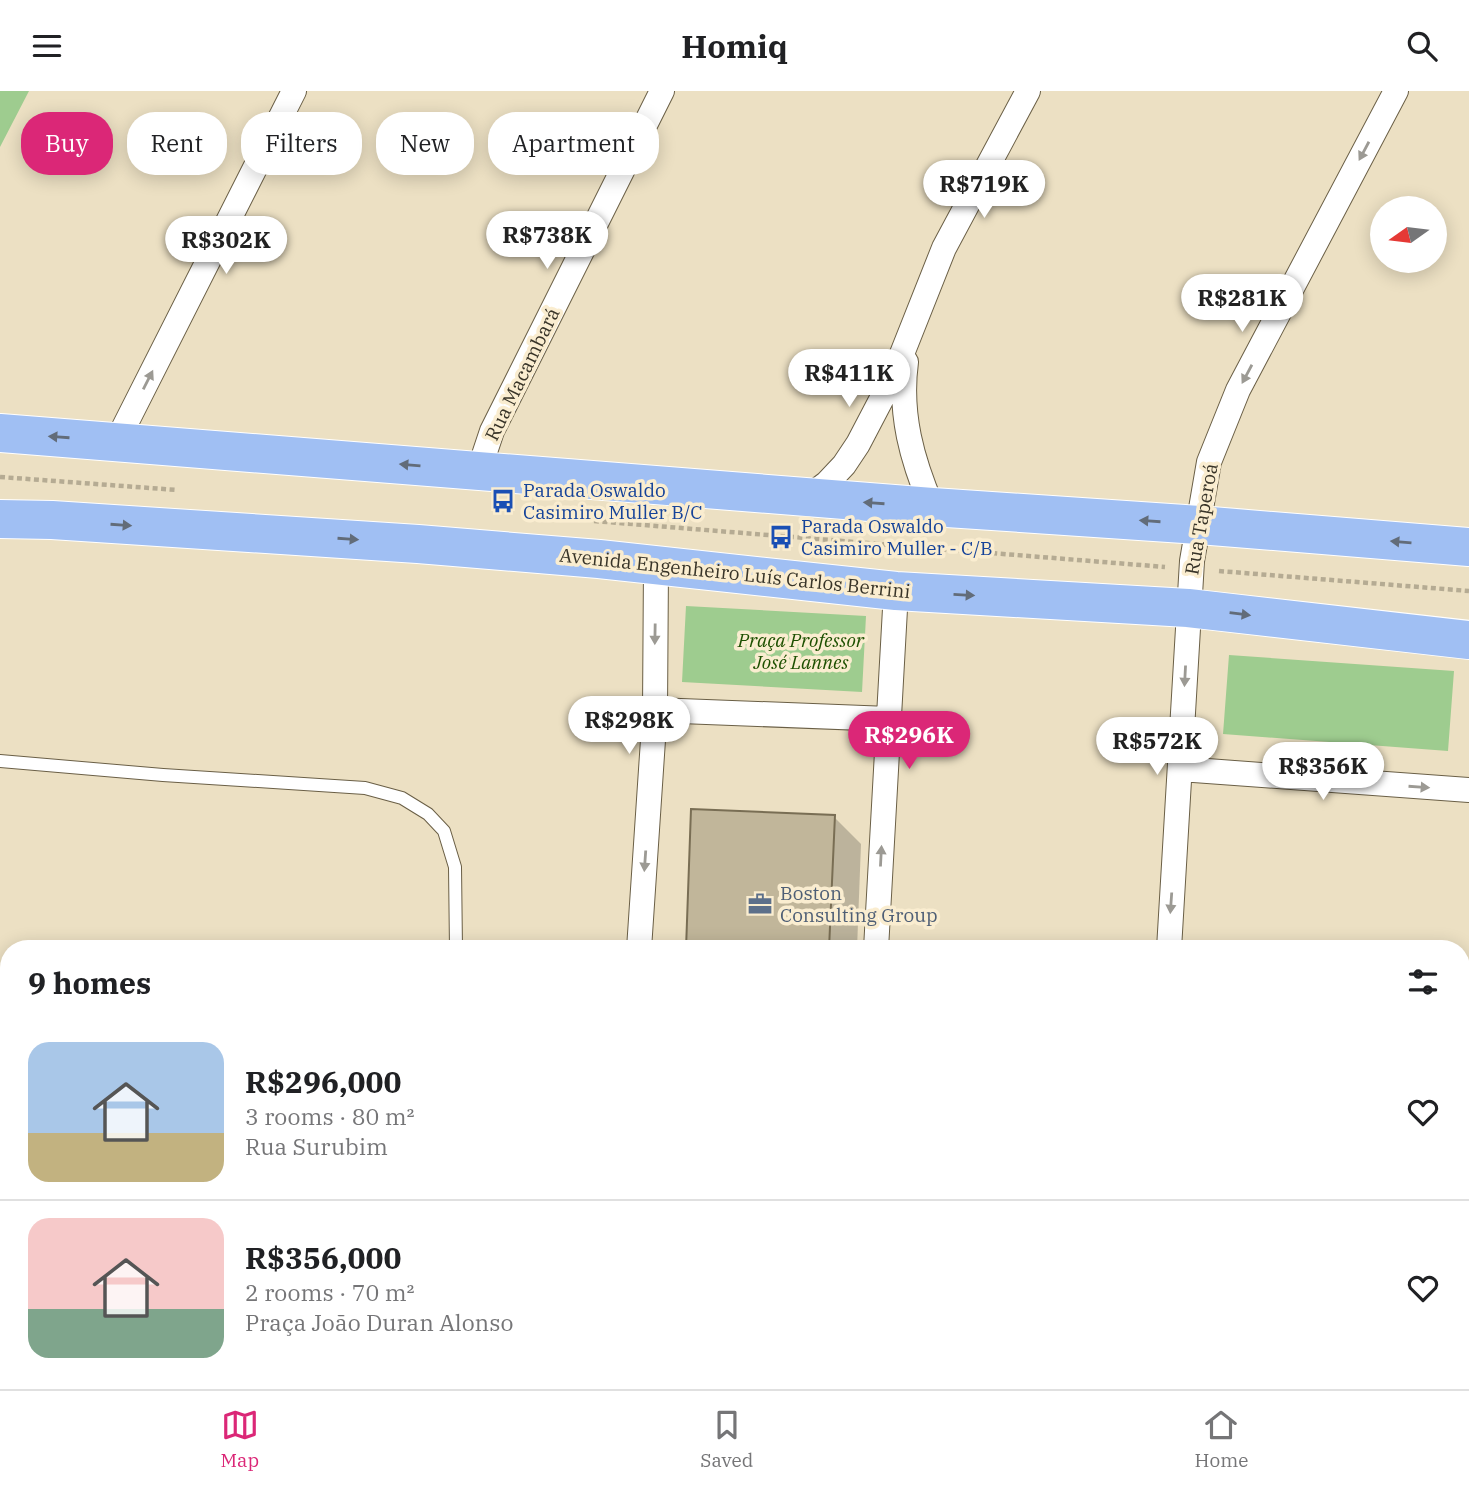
<!DOCTYPE html>
<meta charset="utf-8">
<style>
:root{--surface:#fff;--page:#f6f6f6;--text:#202124;--muted:#757577;--line:#e0e0e0;--accent:#db2777}
body{margin:0;font-family:"IBM Plex Serif",serif;background:var(--page);color:var(--text);height:100vh;display:flex;flex-direction:column;font-size:26px;white-space:nowrap}
*{box-sizing:border-box;margin:0}
p{font-size:23px;color:var(--muted)}
.icon{flex:none;width:38px;height:38px;fill:none;stroke:currentColor;stroke-width:2;stroke-linecap:round;stroke-linejoin:round}
.map{position:relative;flex:1;overflow:hidden}
.sheet{position:absolute;left:0px;top:849px;width:1470px;height:450px;display:flex;flex-direction:column;background:var(--surface);border-radius:28px 28px 0 0;box-shadow:0 4px 18px #0003}
.sheet>*{flex:none}
.hud{position:absolute;left:21px;top:21px;width:700px;height:63px;display:flex;gap:14px}
.needle{width:46px;rotate:256deg}
.buttons{position:absolute;left:1370px;top:105px;display:grid;gap:14px}
.buttons a{display:grid;place-items:center;width:77px;height:77px;border-radius:50%;background:var(--surface);box-shadow:0 4px 18px #0003;font-size:35px}
.price{position:absolute;translate:-50% -60px;padding:0 16px;border-radius:24px;background:#fff;color:#222;font-size:23px;line-height:46px;filter:drop-shadow(0 2px 4px #0008)}
.price::after{content:'';position:absolute;left:50%;top:42px;width:21px;height:16px;margin-left:-10px;background:inherit;clip-path:polygon(0 0,100% 0,50% 100%)}
.price.current{background:var(--accent);color:#fff}
ul{padding:0;list-style:none}
li{display:flex;align-items:center;gap:21px;height:175px;padding:0 28px}
li+li{border-top:2px solid var(--line)}
li span{display:grid;place-items:center;flex:none;width:196px;height:140px;border-radius:21px;color:#555}
li>.icon{margin-inline-start:auto}
span .icon{width:84px;height:84px;fill:#fffc;stroke-width:1}
li b{font-size:30px}
h2{display:flex;justify-content:space-between;align-items:center;height:84px;padding:0 28px;font-size:30px}
.pill{padding:0 24px;border-radius:28px;background:var(--surface);box-shadow:0 4px 18px #0003;font-size:24px;line-height:63px}
.pill.current{background:var(--accent);color:#fff}
header{display:flex;justify-content:space-between;align-items:center;height:91px;padding:0 28px;background:var(--surface);font-size:32px;font-weight:700}
.tab-bar{display:flex;justify-content:space-around;align-items:center;height:98px;border-top:2px solid var(--line);background:var(--surface);font-size:19px;color:var(--muted)}
.tab-bar a{display:grid;justify-items:center;gap:4px}
.tab-bar .current{color:var(--accent)}
.map>svg:first-child{display:block}
.green{fill:#9ecc8f}
.shadow{fill:#0003}
.building{fill:#c1b69a;stroke:#796e54;stroke-width:2}
.lines{fill:none;stroke-linecap:round;stroke-linejoin:round}
.service-casing{stroke:#6a5f46;stroke-width:14}
.minor-casing{stroke:#6a5f46;stroke-width:26}
.primary-casing{stroke:#fff;stroke-width:40}
.path{stroke:#b5ab93;stroke-width:4.5;stroke-dasharray:5 3.5;stroke-linecap:butt}
.service{stroke:#fff;stroke-width:12}
.minor{stroke:#fff;stroke-width:24}
.primary{stroke:#a0bff3;stroke-width:38}
.oneway{fill:#9c9a94}
.oneway2{fill:#626c79}
.labels{text-anchor:middle;stroke-width:7;stroke-linejoin:round;paint-order:stroke}
.street-label{font-size:19px;fill:#383428;stroke:#faedd0}
.transit-label{font-size:19px;fill:#164399;stroke:#faedd0;text-anchor:start}
.park-label{font-size:19px;font-style:italic;fill:#1d5001;stroke:#faedd0}
.service-label{font-size:19px;fill:#4e5e75;stroke:#faedd0;text-anchor:start}
</style>
<header><svg class="icon" aria-label="menu" viewBox="0 0 24 24"><path d="M4 6h16M4 12h16M4 18h16"/></svg>Homiq<svg class="icon" aria-label="search" viewBox="0 0 24 24"><circle cx="10" cy="10" r="6"/><path d="M15 15l6 6"/></svg></header>
<div class="map">
<svg width="1469" height="1298" viewBox="0 0 1469 1298">
<rect width="100%" height="100%" fill="#ece0c3"/>
<path class="green" d="M0 0H29L0 56Z
M686 515 866 525 862 601 682 591Z
M1229 564 1454 580 1448 660 1223 643Z"/>
<path class="shadow" d="M834 726 861 753 857 858H687Z"/>
<path class="building" d="M691 718 835 724 829 858H686Z"/>
<g class="lines">
<g class="service-casing">
<path id="service" d="M0 670 163 684 365 697 402 707 428 723 444 740 455 776 456 858
M423 1298V1290"/>
</g>
<g class="minor-casing">
<path id="minor" d="M906 271C899 323 912 369 932 416
M117 350 294 0
M479 379 492 340 662 0
M807 407 827 392 844 374 858 353 892 288 944 157 1028 0
M655 619 889 628
M1180 678 1469 699
M639 858 655 619 656 475
M876 858 896 500
M1169 858 1192 470 1209 371 1238 299 1396 0
M1461 1127 1469 996
M611 1298 612 1290
M851 1298V1290
M1141 1298V1290
M1451 1298 1452 1290"/>
</g>
<g class="primary-casing">
<path id="primary" d="M0 342 932 416 1199 434 1469 456
M0 428 52 429 418 453 599 468 896 500 1188 517 1469 549"/>
</g>
<path class="path" d="M0 386 177 399
M594 430 1165 476
M1219 480 1469 500"/>
<use href="#service" class="service"/>
<use href="#minor" class="minor"/>
<use href="#primary" class="primary"/>
</g>
<defs><path id="oneway-solid" d="M-6-.8H1V-3.2L6.5 0L1 3.2V.8H-6Z" transform="scale(1.75)"/></defs>
<g class="oneway">
<use href="#oneway-solid" transform="translate(1364 60) rotate(118)"/>
<use href="#oneway-solid" transform="translate(1247 283) rotate(118)"/>
<use href="#oneway-solid" transform="translate(148 289) rotate(-63)"/>
<use href="#oneway-solid" transform="translate(655 543) rotate(91)"/>
<use href="#oneway-solid" transform="translate(1185 585) rotate(93)"/>
<use href="#oneway-solid" transform="translate(1419 696) rotate(4)"/>
<use href="#oneway-solid" transform="translate(881 765) rotate(-87)"/>
<use href="#oneway-solid" transform="translate(645 770) rotate(94)"/>
<use href="#oneway-solid" transform="translate(1171 812) rotate(94)"/>
</g>
<g class="oneway2">
<use href="#oneway-solid" transform="translate(59 346) rotate(-176)"/>
<use href="#oneway-solid" transform="translate(410 374) rotate(-175)"/>
<use href="#oneway-solid" transform="translate(874 412) rotate(-176)"/>
<use href="#oneway-solid" transform="translate(1150 430) rotate(-176)"/>
<use href="#oneway-solid" transform="translate(121 434) rotate(4)"/>
<use href="#oneway-solid" transform="translate(348 448) rotate(4)"/>
<use href="#oneway-solid" transform="translate(1401 451) rotate(-175)"/>
<use href="#oneway-solid" transform="translate(964 504) rotate(3)"/>
<use href="#oneway-solid" transform="translate(1240 523) rotate(7)"/>
</g>
<defs>
<g id="bus-bare" transform="scale(1.89)"><path d="M-5-6H5V4H4V6H2V4H-2V6H-4V4H-5ZM-3.5-4V0h7V-4ZM-3.5 1.2v1.5H-2V1.2ZM2 1.2v1.5H3.5V1.2Z" fill="#1a4fb4" stroke="#faedd0" stroke-width="2.5" paint-order="stroke"/></g>
<g id="office-bare" transform="scale(1.89)"><path d="M-6-3h4V-5.5h4V-3h4V5H-6ZM-1-4.5V-3h2v-1.5ZM-6 0V1H6V0Z" fill="#5c6f8a" stroke="#faedd0" stroke-width="2.5" paint-order="stroke"/></g>
</defs>
<g fill-rule="evenodd">
<use href="#bus-bare" x="503" y="410"/>
<use href="#bus-bare" x="781" y="446"/>
<use href="#office-bare" x="760" y="813"/>
</g>
<g class="labels">
<g class="street-label">
<text transform="translate(522 283) rotate(-64)" y="7">Rua Macambará</text>
<text transform="translate(1201 428) rotate(-80)" y="7">Rua Taperoá</text>
<text transform="translate(735 482) rotate(6)" y="7">Avenida Engenheiro Luís Carlos Berrini</text>
</g>
<g class="transit-label">
<text x="523" y="406">Parada Oswaldo<tspan x="523" dy="22">Casimiro Muller B/C</tspan></text>
<text x="801" y="442">Parada Oswaldo<tspan x="801" dy="22">Casimiro Muller - C/B</tspan></text>
</g>
<g class="park-label">
<text x="801" y="556">Praça Professor<tspan x="801" dy="22">José Lannes</tspan></text>
</g>
<g class="service-label">
<text x="780" y="809">Boston<tspan x="780" dy="22">Consulting Group</tspan></text>
</g>
</g>
</svg>
<div class="buttons">
<a><svg class="needle" viewBox="-14 -14 28 28"><path d="M0-13l5 13h-10z" fill="#e53935"/><path d="M0 13l5-13h-10z" fill="#757577"/></svg></a>
</div>
<b class="price" style="left:984px;top:129px">R$719K</b>
<b class="price" style="left:547px;top:180px">R$738K</b>
<b class="price" style="left:226px;top:185px">R$302K</b>
<b class="price" style="left:1242px;top:243px">R$281K</b>
<b class="price" style="left:849px;top:318px">R$411K</b>
<b class="price" style="left:629px;top:665px">R$298K</b>
<b class="price current" style="left:909px;top:680px">R$296K</b>
<b class="price" style="left:1157px;top:686px">R$572K</b>
<b class="price" style="left:1323px;top:711px">R$356K</b>
<div class="hud">
<a class="pill current">Buy</a>
<a class="pill">Rent</a>
<a class="pill">Filters</a>
<a class="pill">New</a>
<a class="pill">Apartment</a>
</div>
<section class="sheet">
<h2>9 homes<svg class="icon" aria-label="filters" viewBox="0 0 24 24"><path d="M4 7h16M4 17h16"/><circle cx="9" cy="7" r="2"/><circle cx="15" cy="17" r="2"/></svg></h2>
<ul>
<li><span style="background:linear-gradient(#a9c7e8 65%,#c2b280 0)"><svg class="icon" aria-label="home" viewBox="0 0 24 24"><path d="M3 11l9-7 9 7M6 9v11h12V9"/></svg></span><div><b>R$296,000</b><p>3 rooms · 80 m²</p><p>Rua Surubim</p></div><svg class="icon" aria-label="heart" viewBox="0 0 24 24"><path d="M12 20l-8-8c-3-5 5-10 8-4 3-6 11-1 8 4z"/></svg></li>
<li><span style="background:linear-gradient(#f6c9c9 65%,#7fa58c 0)"><svg class="icon" aria-label="home" viewBox="0 0 24 24"><path d="M3 11l9-7 9 7M6 9v11h12V9"/></svg></span><div><b>R$356,000</b><p>2 rooms · 70 m²</p><p>Praça João Duran Alonso</p></div><svg class="icon" aria-label="heart" viewBox="0 0 24 24"><path d="M12 20l-8-8c-3-5 5-10 8-4 3-6 11-1 8 4z"/></svg></li>
</ul>
</section>
</div>
<nav class="tab-bar">
<a class="current"><svg class="icon" aria-label="map" viewBox="0 0 24 24"><path d="M3 6l6-2 6 2 6-2v14l-6 2-6-2-6 2zM9 4v14M15 6v14"/></svg>Map</a>
<a><svg class="icon" aria-label="saved" viewBox="0 0 24 24"><path d="M7 4h10v16l-5-4-5 4z"/></svg>Saved</a>
<a><svg class="icon" aria-label="home" viewBox="0 0 24 24"><path d="M3 11l9-7 9 7M6 9v11h12V9"/></svg>Home</a>
</nav>
